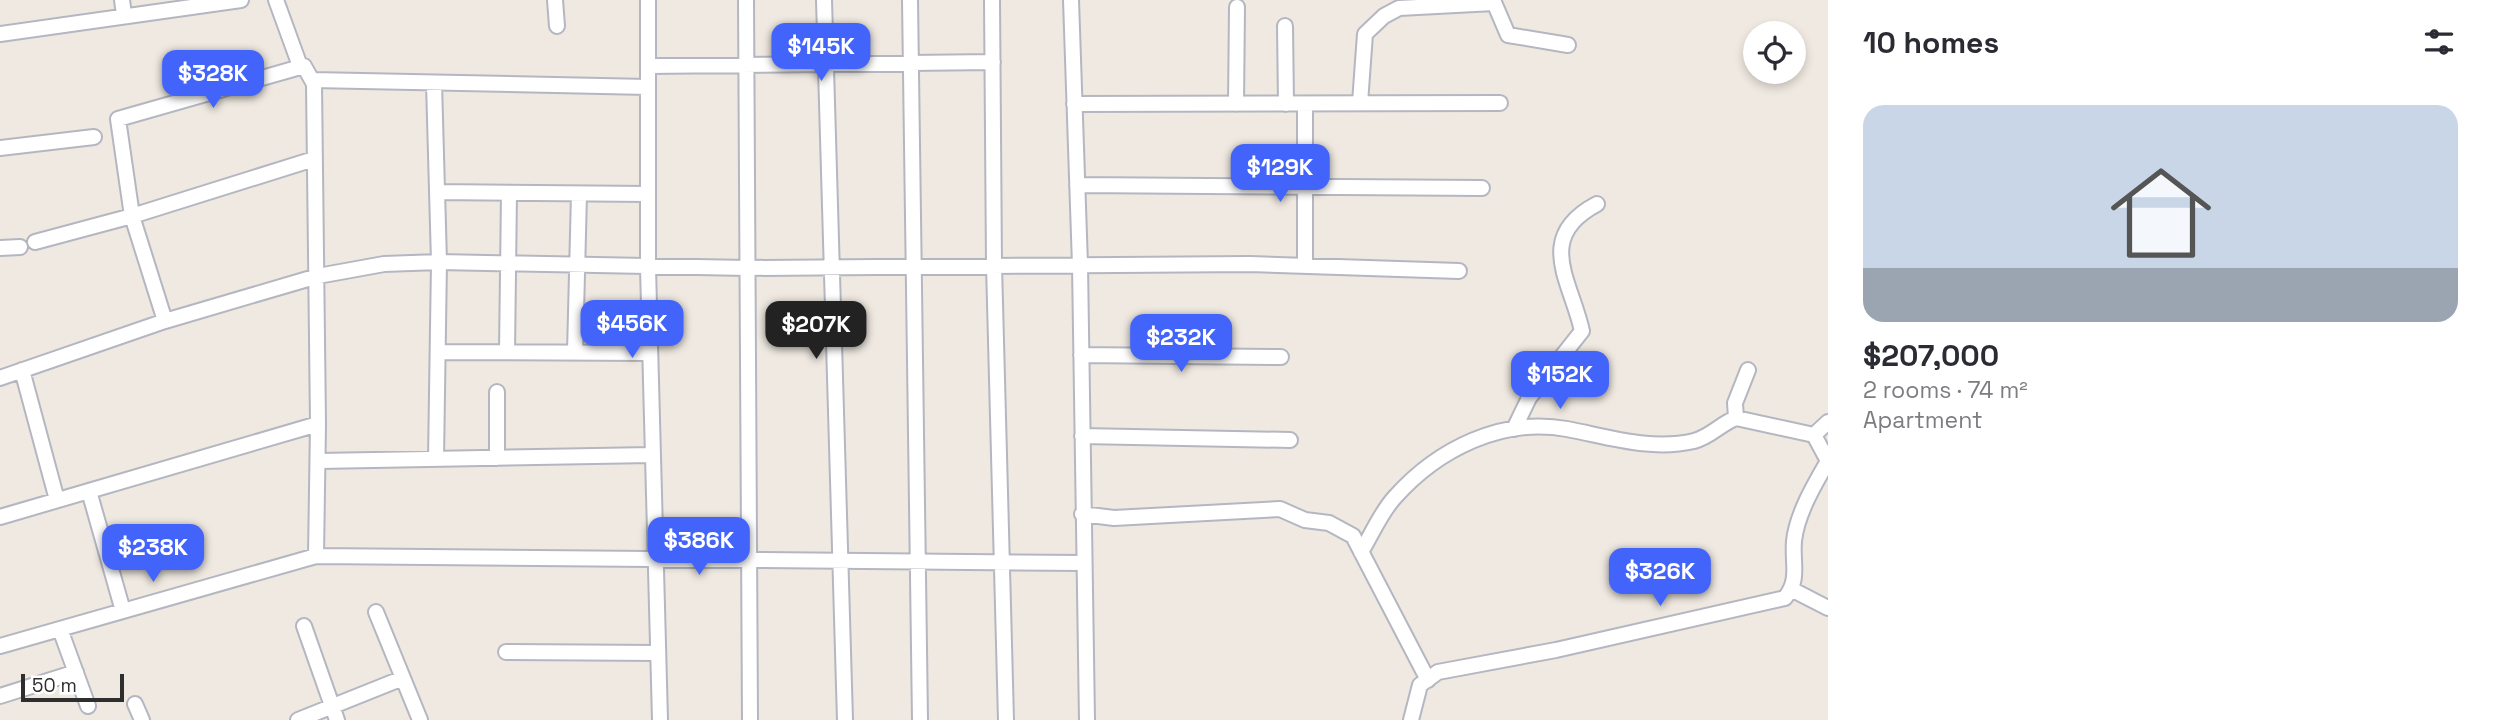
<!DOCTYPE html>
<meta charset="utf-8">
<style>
:root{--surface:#fff;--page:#f2f2f3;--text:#2b2b33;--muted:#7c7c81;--line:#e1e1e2;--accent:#4264fb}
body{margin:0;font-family:"Space Grotesk",sans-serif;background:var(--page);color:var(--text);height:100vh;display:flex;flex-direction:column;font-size:26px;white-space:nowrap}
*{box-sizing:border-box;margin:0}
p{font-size:23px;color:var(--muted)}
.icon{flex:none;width:38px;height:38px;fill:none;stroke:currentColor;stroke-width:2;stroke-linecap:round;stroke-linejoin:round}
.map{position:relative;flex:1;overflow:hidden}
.drawer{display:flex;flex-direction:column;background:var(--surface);width:665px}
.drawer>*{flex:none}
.fabs{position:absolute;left:1743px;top:21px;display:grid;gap:14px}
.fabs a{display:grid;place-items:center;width:63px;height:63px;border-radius:50%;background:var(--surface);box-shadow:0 4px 10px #0003;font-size:35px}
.scale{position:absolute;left:21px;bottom:18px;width:103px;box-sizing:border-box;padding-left:7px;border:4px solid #2e2e2e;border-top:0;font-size:19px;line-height:24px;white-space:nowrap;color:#2e2e2e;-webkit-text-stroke:5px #fff;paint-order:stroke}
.price{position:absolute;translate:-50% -60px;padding:0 16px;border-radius:14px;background:var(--accent);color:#fff;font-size:23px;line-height:46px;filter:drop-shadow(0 2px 4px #0008)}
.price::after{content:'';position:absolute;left:50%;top:42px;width:21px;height:16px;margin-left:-10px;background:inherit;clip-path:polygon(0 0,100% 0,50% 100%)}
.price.on{background:#222;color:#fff}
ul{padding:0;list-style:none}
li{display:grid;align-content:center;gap:14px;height:371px;padding:0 35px}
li+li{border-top:2px solid var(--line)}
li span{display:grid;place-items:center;height:217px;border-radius:21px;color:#555}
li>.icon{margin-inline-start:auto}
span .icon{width:126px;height:126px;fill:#fffc;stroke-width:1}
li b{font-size:30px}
h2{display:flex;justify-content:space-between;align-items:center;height:84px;padding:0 35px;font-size:30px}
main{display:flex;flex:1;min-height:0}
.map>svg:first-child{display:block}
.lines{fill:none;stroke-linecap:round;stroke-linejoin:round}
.street-casing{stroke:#b4b7c1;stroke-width:18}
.street{stroke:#fff;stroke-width:14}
</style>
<main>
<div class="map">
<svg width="1828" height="720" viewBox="0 0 1828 720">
<rect width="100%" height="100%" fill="#efe9e1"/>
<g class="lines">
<g class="street-casing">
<path id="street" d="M122 0 124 15
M276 0 300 66
M555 0 557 26
M648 0V268L660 720
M746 0 750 720
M824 0 845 720
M910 0 920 720
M992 0 994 265 1006 720
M1071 0 1080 265 1087 720
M1493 0 1508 35 1568 45
M1285 26 1286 104
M0 34 241 0
M648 66 993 62
M313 80 648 87
M434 83 439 262 436 459
M1360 103 1365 34 1384 16 1399 8 1494 3
M1074 104 1500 103
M1236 104 1237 7
M1305 104V266
M0 148 94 137
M1077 185 1482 188
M437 192 648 194
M35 242 132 216 314 159
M0 248 20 247
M165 321 132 216 118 119 304 66 314 84 318 424 316 556
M438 352 650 353
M507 352 509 193
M575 353 579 194
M1081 355 1281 357
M22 370 57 500
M0 378 165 321 318 276 384 264 439 262 747 268 1250 264 1459 271
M1736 418 1735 403 1748 370
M1514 429 1529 398 1582 331C1571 281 1534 237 1597 204
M1082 436 1290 440
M497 458V392
M319 461 652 455
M89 491 123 611
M1082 514 1114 518 1280 509 1305 520 1329 523 1353 536 1428 680
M0 517 318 424
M1361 552C1372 534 1381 512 1395 497 1438 449 1502 417 1567 429 1609 437 1651 451 1694 441 1712 436 1720 424 1736 418L1814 435
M1791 589 1828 608
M376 612 420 720
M304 626 337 720
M60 629 88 706
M0 646 316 556 1083 563
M506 652 658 653
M0 696 76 672
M135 704 142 720
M298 720 403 678
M1411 720 1420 685 1438 672 1556 650 1785 598C1800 579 1792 564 1794 541 1797 514 1814 485 1828 461L1814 435 1828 422"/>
</g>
<use href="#street" class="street"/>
</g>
</svg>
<div class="fabs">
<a><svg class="icon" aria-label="locate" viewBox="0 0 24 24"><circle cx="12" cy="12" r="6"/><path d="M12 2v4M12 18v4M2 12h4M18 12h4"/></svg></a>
</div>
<div class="scale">50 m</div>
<b class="price" style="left:821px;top:83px">$145K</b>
<b class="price" style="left:213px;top:110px">$328K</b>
<b class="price" style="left:1280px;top:204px">$129K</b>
<b class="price" style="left:632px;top:360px">$456K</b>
<b class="price on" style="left:816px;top:361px">$207K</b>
<b class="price" style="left:1181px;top:374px">$232K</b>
<b class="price" style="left:1560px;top:411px">$152K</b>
<b class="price" style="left:699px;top:577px">$386K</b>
<b class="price" style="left:153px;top:584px">$238K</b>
<b class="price" style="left:1660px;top:608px">$326K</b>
</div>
<section class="drawer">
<h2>10 homes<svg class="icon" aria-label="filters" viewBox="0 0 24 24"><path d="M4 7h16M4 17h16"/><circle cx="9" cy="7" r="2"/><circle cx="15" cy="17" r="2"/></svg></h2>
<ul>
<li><span style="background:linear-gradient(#c9d6e8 75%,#9aa5b1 0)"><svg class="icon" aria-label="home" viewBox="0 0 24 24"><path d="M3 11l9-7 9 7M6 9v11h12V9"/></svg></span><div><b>$207,000</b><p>2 rooms · 74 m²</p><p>Apartment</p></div></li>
</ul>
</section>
</main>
